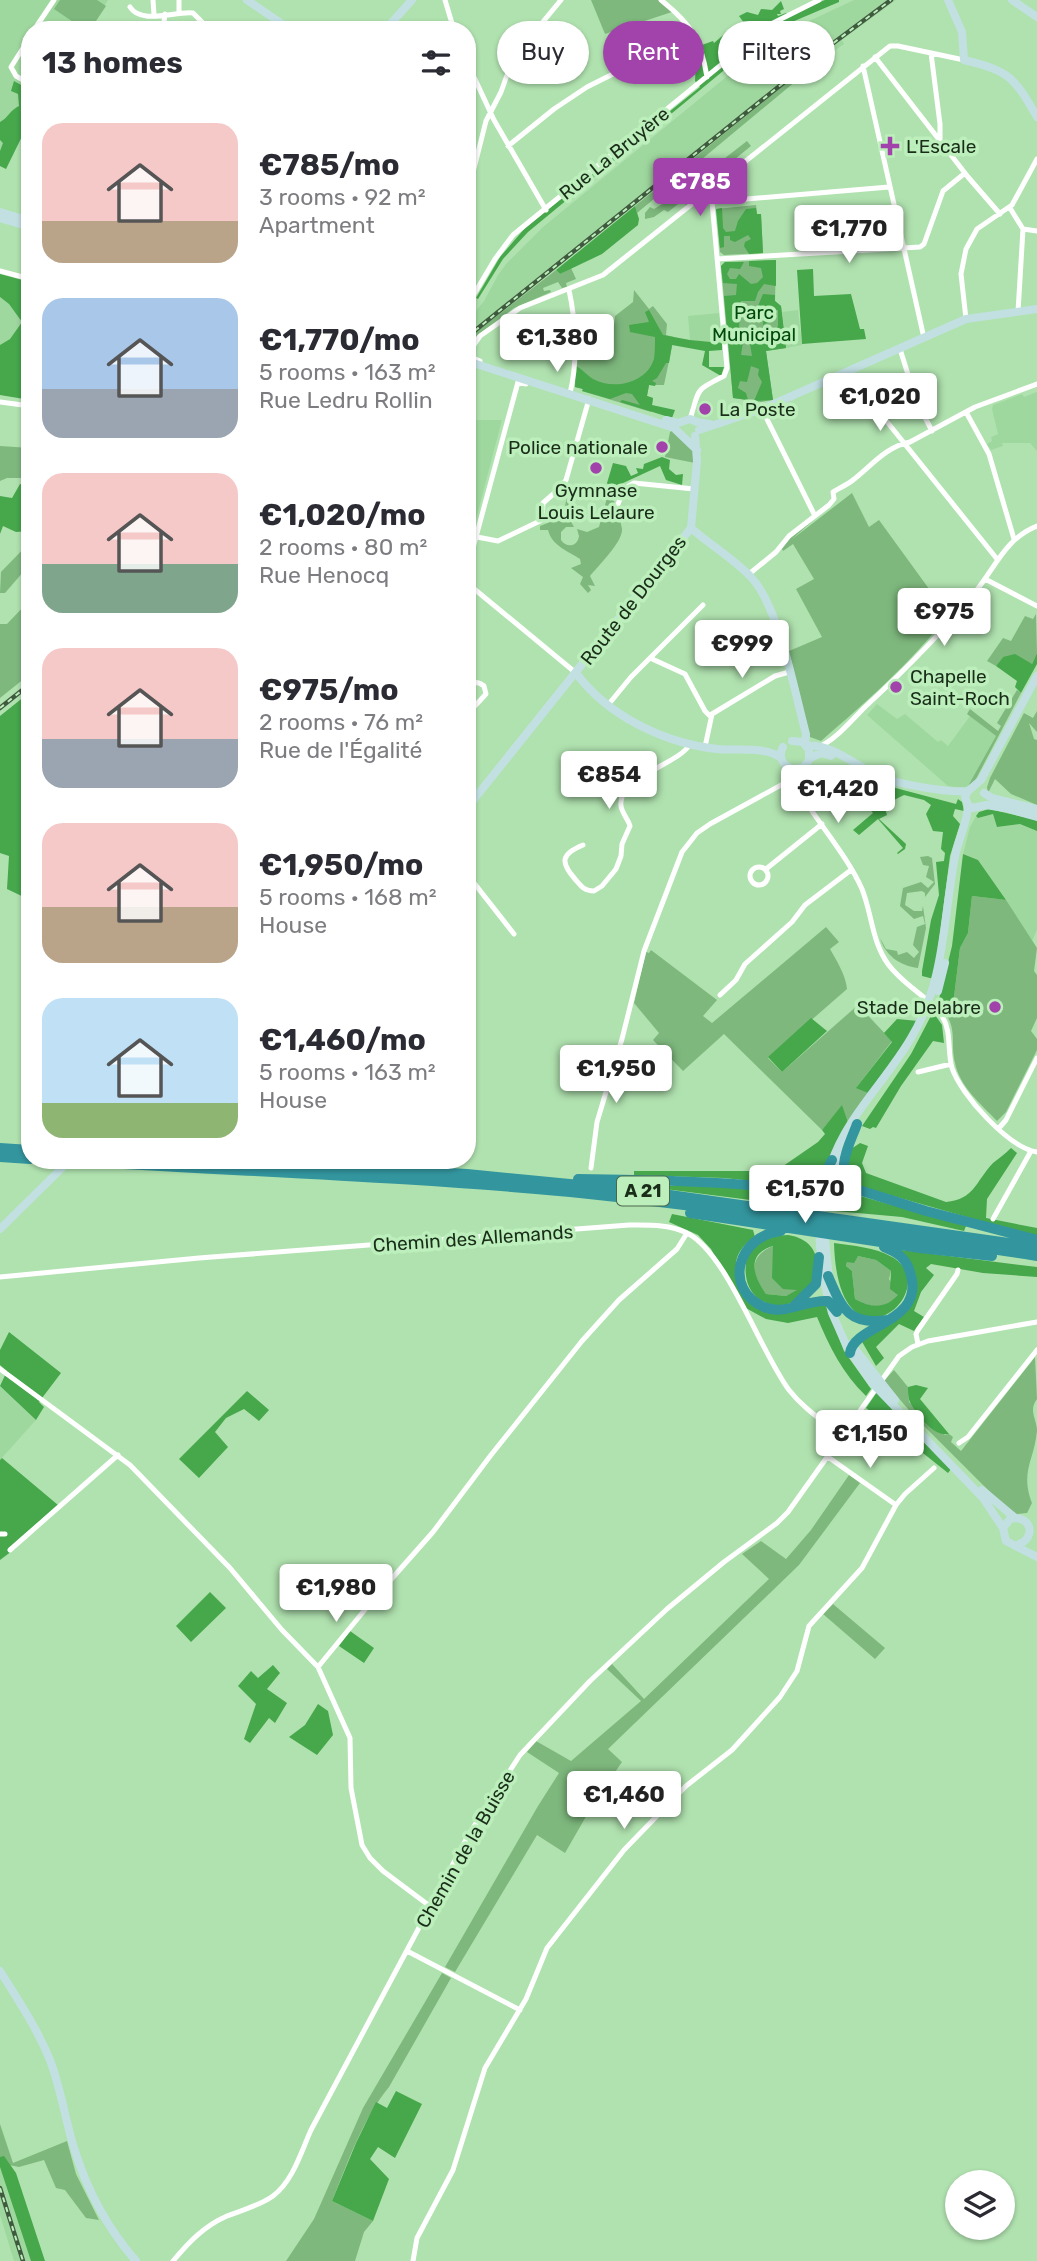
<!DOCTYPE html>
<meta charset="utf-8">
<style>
:root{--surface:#fff;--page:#f7f7f7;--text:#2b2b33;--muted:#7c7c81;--accent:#a243ab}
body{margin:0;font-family:Rubik,sans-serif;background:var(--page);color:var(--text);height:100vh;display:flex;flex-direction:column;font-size:26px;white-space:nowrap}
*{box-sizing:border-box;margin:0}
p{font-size:23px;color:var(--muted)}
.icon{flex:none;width:38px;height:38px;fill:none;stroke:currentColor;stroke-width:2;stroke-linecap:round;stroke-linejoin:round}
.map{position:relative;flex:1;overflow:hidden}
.panel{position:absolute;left:21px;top:21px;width:455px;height:1148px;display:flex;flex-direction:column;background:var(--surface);border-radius:28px;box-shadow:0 2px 5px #0004}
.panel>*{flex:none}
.banner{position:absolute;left:497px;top:21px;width:434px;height:63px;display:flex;gap:14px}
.tools{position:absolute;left:945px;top:2170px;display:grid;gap:14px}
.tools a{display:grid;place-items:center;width:70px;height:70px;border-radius:50%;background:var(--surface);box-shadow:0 2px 5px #0004;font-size:35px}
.price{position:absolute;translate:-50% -60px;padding:0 16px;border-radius:7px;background:#fff;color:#222;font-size:23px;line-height:46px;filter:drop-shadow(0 2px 4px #0008)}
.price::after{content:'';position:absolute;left:50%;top:42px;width:21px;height:16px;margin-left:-10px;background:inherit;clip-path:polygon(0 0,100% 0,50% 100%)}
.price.on{background:var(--accent);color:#fff}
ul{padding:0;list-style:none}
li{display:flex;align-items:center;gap:21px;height:175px;padding:0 21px}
li span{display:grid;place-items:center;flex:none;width:196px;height:140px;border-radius:21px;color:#555}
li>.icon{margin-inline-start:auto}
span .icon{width:84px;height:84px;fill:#fffc;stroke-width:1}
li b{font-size:30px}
h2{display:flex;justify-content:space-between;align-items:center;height:84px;padding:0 21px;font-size:30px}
.tag{padding:0 24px;border-radius:32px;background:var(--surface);box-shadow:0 2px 5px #0004;font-size:24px;line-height:63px}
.tag.on{background:var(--accent);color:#fff}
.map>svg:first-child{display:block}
.built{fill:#9fd89f}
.green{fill:#7eb87d}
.forest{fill:#46a74b;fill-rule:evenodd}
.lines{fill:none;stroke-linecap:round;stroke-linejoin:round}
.street{stroke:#fff;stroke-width:5}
.secondary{stroke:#c2e0e2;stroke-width:8}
.highway{stroke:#33969f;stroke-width:10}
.rail-casing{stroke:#3f5a3e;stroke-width:4.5}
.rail{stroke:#bcefbb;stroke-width:2;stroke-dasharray:5;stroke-linecap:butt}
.poi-dot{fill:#a243ab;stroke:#bcefbb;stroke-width:2.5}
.labels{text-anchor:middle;stroke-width:7;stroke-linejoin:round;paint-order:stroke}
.shield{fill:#bcefbb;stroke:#4a674a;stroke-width:2}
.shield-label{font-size:18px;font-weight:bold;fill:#192d19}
.poi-label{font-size:19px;fill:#192d19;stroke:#bcefbb;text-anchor:start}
.street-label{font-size:19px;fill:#192d19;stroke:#bcefbb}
.park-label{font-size:19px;fill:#00490a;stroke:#bcefbb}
</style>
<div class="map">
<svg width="1037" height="2261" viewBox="0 0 1037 2261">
<rect width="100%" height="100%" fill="#b0e2af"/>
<path class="built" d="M0 0H108L89 30H30V120L6 169 0 166Z
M854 0H896L842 40 844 44 834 51 831 48 796 75 467 339V322L484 301 498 275 506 264 543 227 775 37Z
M0 297 9 304 22 322 10 339 0 345Z
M798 310 802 345 786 348 782 312Z
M719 313 722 343 690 340 688 316Z
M1037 392V451L1030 443H1002L1003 446 991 450 987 444 992 441 991 437 998 434 992 409 993 405 1022 394 1024 397Z
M467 420H502L474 527 467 521Z
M877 704 897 719 905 714 938 742 941 740 948 746 970 716 996 736 968 786 963 788 948 786 867 715Z
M993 814 998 827 1020 824 1037 831V930L1032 941 978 860 963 854 970 827 976 816 978 818Z
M0 1386 36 1420 0 1460Z
M0 2153 35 2261H14L0 2215Z"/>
<path class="green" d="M60 0H97L106 6 90 30H85L54 9Z
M591 0H661L675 11 605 34Z
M815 60 814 66 637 213 635 206Z
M747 141 751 146 707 182 710 186 686 205 682 201 668 212 664 210 654 217 645 219V213L650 207 654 209 680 193Z
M756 205 757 214H761L763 253 724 255 720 252 716 209Z
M776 260 775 301 781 306 786 348 766 351 773 400 761 402 733 398 721 266 725 262Z
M571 268 576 279 566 283 567 287 562 288 558 282 543 288 544 291 550 290 551 292 514 308 467 343V339L556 270 560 274Z
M634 290 649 309 653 306 667 324 666 335 674 337 664 385H649L647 396 653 398 651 412 582 391 583 389 575 387 576 338 612 342 615 316 633 302Z
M673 430 692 447 695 463 665 457 670 432Z
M0 446 30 448V478H7L0 481Z
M566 490H572L567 514 574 527H566L561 532V540C567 549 578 546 579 536L577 529 587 532 599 527 607 498 614 501C615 511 621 520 622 529 623 542 598 566 590 576L595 586 588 585 591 590 588 593 580 584 583 577 571 568 581 564 580 559C568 551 552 546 548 530H540V526L563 517 567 496 558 494Z
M852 493 869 527 879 520 948 615C911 663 867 701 821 741L810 737 789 651 822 637 796 589 814 579 793 544 783 551 782 549 790 538 816 518 791 540Z
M30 542V564L5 593H0L1 572Z
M30 580V674L0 698V624H7L27 603 22 588Z
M1036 614 1037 653 1032 664 1003 657 996 666 987 661 1003 638 1011 641 1025 616 1033 619Z
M1017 690 1021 693 975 781 968 786 996 736 967 714 970 709 998 731 1001 726 997 723Z
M1037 711V732L1029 723 1034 739 1037 740V805L1011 794 995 779 988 793 987 787 990 778 1024 713 1033 718Z
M844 766 866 778 887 786 881 794 867 790 861 799 838 774Z
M928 856 932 858 935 884 925 897V893L922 891 907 893 905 905 914 911H922L923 906 926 928 918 968C900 966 885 955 880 938L886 949 897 951 898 955 907 952 914 958 919 952 913 945 917 927 925 924 923 916 914 919 900 906 903 888 921 882 928 888 934 882 926 877 929 866 923 865 920 857Z
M972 896 1006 900 1037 948 1034 971 1037 975V1018L1031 1031 1037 1039V1050L1006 1112 997 1121C981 1104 960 1087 955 1063 950 1042 958 1029 943 1010L954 997 960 948 968 933Z
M826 927 839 942 830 949C837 961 846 976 847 989L768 1058 782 1072 858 1005 892 1041 857 1087 868 1093 848 1122 842 1106 822 1130 724 1034 683 1071 653 1040 659 1033 634 1003 646 952 649 953 651 950 717 1000 703 1016 712 1023Z
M773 1246V1251L797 1291 786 1296 766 1294C752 1275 747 1257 773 1246Z
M858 1256 876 1260 891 1271 889 1279 899 1295C885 1309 872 1309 855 1299L852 1271 846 1266 847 1262Z
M1035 1357 1037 1399C1028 1411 1037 1419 1037 1431 1034 1461 1020 1472 1032 1503L1027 1513 1017 1514 1005 1507 914 1416 884 1381 894 1370 908 1387 909 1402 945 1435 949 1434 953 1437 951 1442 961 1451Z
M849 1475 860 1483 799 1565 608 1749 622 1762 592 1806 565 1853 537 1835 455 1972 445 1967 538 1806 559 1773 527 1752 536 1741 571 1761 641 1701 607 1669 612 1664 644 1699 769 1579 742 1554 761 1541 786 1559 811 1530Z
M833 1604 885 1648 875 1659 823 1614Z
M442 1973 451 1978 389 2087C362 2120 348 2162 332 2201L373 2221 364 2232 355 2261H286L314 2219 363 2108Z
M0 2124 13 2163 67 2141 76 2174 99 2220 86 2218 65 2190 56 2188 44 2160 19 2167 9 2165 4 2157H0Z"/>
<path class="forest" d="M825 0H839V2L785 25 757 43 528 232 503 259 478 299 476 298 500 257 525 228 700 87 695 81C696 66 695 53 692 39L699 46 713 41 714 43 728 31H737L740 26 747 27 739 16 747 12 758 15 761 9 772 10 781 1 784 9 780 11 781 14H777L778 16 786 13 789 15Z
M14 81 30 90V120L6 169 0 166V151L3 143 0 140V122C8 118 10 110 19 106L18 94 11 91Z
M635 206 639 219 638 225 602 254 560 274 556 270Z
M722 208 723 228 726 232 735 231 738 221 746 209 756 208 757 214H761L763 253 749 254 744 246 745 242 751 239 748 235 735 242 730 240V236H724V247L720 248 716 209Z
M776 260V286L764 284 758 292 755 301H741L739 327 745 329 741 355 752 356 750 344 757 340 762 328 764 327V333L773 332 778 326V310L772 311V320L763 325 764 308 758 306 763 294 775 295V301L781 306 786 348 766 351 773 400 754 401 762 382 758 375 759 369 751 366 747 382 740 381 738 388 746 393 748 400 733 398 724 296 736 295 737 284 723 283 721 266 725 262H744L740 269 730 268 727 274 730 279H736L739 274 751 284 757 283 763 277 761 268 749 266V261Z
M813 269 814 296 851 294 860 329H864L866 339 802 344 797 270Z
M0 274 30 282V400L0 395V345L10 339 22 322 9 304 0 297Z
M649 310 663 335 690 340 722 343V350L709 351V367H724L721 376 702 365 705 351 672 345 669 363H666L657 378 652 381 656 383 655 386 649 385 647 396 653 398 652 405 675 410 672 418 620 402 622 400 640 405 632 394 626 393 610 399 582 391 583 389 575 387 576 366C582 369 587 375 593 379 613 390 646 384 654 359 655 353 655 344 655 337L630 332 629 325 649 322 645 312Z
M662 457 670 460 669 469 676 475 683 474 682 485 666 480 660 466 621 484 618 494 608 492 610 488 607 483 613 463 626 466 631 476 638 473 636 468 643 469 644 464Z
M20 484 30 485V531L16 532 3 526 0 534V496L12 498Z
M1037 653V664L1021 693 1015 687 1017 681 996 666 1003 657 1015 654 1032 664Z
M30 692V710L21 715 30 738V900L7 889 9 856 0 853V716Z
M888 786 956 804 958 799 962 802 964 811 955 809 953 816 960 824 950 856 934 979 922 976V971L931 920 939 895 936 862 944 861 945 853 941 849 943 832 933 831 926 814 931 805 924 800 904 795 884 805 887 815 879 819 906 844 905 849 898 854 897 853 903 848 878 819 859 835 853 830 873 813 861 799 867 790 881 794Z
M989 809 1037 820V831L1020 824 997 827 993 814 978 818 976 816 979 812Z
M963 854 978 860 1006 900 972 896 968 933 960 948 954 997 943 1010 938 1003 952 946Z
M933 1012 942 1025 944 1043 933 1041 901 1086 876 1128 873 1127 870 1129 862 1126 911 1054Z
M811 1018 827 1031 782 1072 768 1057Z
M897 1019 918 1021 910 1036 868 1093 856 1088 892 1042 884 1033Z
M842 1105 848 1122 822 1178 806 1186 724 1178 634 1175V1171H776L818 1142 825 1134 822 1130Z
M860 1143 868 1146 862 1163 866 1173 946 1202C975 1199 975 1182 993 1163 999 1158 1005 1154 1011 1148L1017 1153 987 1199 986 1218 1037 1228V1237L865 1188C844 1177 846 1169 851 1149Z
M716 1185 815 1197 813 1208 665 1189 666 1186Z
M845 1192 853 1194 966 1226 964 1231 902 1217 835 1211 838 1196Z
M672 1214 753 1230 755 1237C719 1261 742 1285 762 1309L826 1305 844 1351 871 1389 866 1396C843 1374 829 1346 817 1317L788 1323 766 1319 744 1307 711 1249 698 1235 669 1222Z
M788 1235C847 1244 804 1329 759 1299 752 1294 747 1285 746 1276 742 1247 763 1236 788 1235ZM773 1246 772 1278 783 1289 797 1290 786 1296 766 1294C753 1276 746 1254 773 1246Z
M834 1243C853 1246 875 1247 892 1257 948 1289 838 1384 834 1243ZM858 1256 876 1260 891 1271 890 1289 898 1295C885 1309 871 1308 855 1299L852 1271 846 1266 847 1262 854 1263Z
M901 1250 1037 1267V1277L983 1273 931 1264 926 1268 934 1275 921 1292 914 1311 924 1317 914 1331 899 1324 876 1347 884 1358 876 1366 861 1340 912 1300Z
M9 1332 61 1373 39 1402 44 1407 36 1420 0 1386 7 1371 0 1365V1350Z
M916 1385 928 1388 920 1399 949 1434C934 1437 918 1416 911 1404 908 1399 908 1392 908 1387Z
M247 1391 269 1410 259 1421 244 1409 226 1418 215 1432 228 1447 199 1478 179 1459Z
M877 1392 951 1469 948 1473 899 1434 887 1449 874 1441 885 1423 866 1408Z
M2 1458 58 1505 19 1539 16 1548 0 1560V1460Z
M210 1592 226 1608 191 1642 176 1626Z
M350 1631 374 1648 364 1663 339 1646Z
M273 1665 280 1673 267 1689 287 1703 275 1723 269 1718 250 1743 244 1739 256 1704 238 1686 251 1671 258 1678Z
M318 1704 328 1711 333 1735 317 1755 289 1737 305 1725Z
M396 2091 422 2104 395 2158 378 2147 370 2159 389 2179 373 2221 332 2201 356 2143 376 2102 387 2108Z
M4 2156 16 2173 45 2261H31L0 2167V2157Z"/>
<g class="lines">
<path class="street" d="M153 0 154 15
M179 0V13
M445 0 454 30
M661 0C691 24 701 39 707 77
M130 7C141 25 175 11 193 13L205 25
M34 30 54 0
M163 30 165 14
M30 37 11 67 16 76 30 84
M931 53 940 124V139
M875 57 968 177 1000 214
M467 62 494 120 546 210
M863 66 924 338
M508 146 554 109 587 87 613 74 652 60 694 33
M467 196 486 121 501 92 511 64 523 46 561 0
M712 202 889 187
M1010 208 1023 229
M1023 229 1037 231
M717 259 920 247 924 244 943 191 965 173
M0 271 30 279
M569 290C576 322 578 361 570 393
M467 306 495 259 513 235 771 24 819 0
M1018 312 1023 229
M966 319 961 274 966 249 977 229 1012 205 1037 159
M900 349 916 400 932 431
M480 361 473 358 469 352 480 336 520 308 603 275 890 46H898L964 60
M849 372 860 394 884 418 997 559
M0 402 30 406
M762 409 815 516
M966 412 989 454 1014 539
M690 419C700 388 694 391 724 376L727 368 712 202 707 192
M618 504 624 489 634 483 694 489
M477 537 498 541 542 520 543 503 559 489 566 480 589 399
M467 570 518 382 526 384
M749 574 776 552 789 536 829 505 834 499 833 492C839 488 847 485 853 480 871 466 887 446 910 442L975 407 1037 384
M985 579 1037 606
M467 583 576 673
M650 658 685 674 705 711 710 716
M467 685C474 682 478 681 484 686L486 694 473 708 467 707
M608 705 631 677 703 605
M821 746C838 737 852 720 865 707 905 670 942 633 976 591 996 566 1006 538 1037 526
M705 747 712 714 775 676 789 672
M794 774C800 785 803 797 810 808 827 834 849 860 862 889 872 914 872 942 888 964 903 985 929 997 942 1016 952 1032 947 1051 952 1068 961 1095 1009 1148 1037 1152
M583 845C561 854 560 862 575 879 581 886 584 891 594 891L602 886 616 869 621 856 622 844 630 826C628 819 622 813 621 806 617 777 680 764 690 744
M750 876a9 9 0 1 1 18 0a9 9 0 1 1-18 0Z
M766 869 822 824
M467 874 514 934
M720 995 736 980 745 964 792 922 805 905 851 870
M918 1072 951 1064
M999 1128 1006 1120 1037 1058
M591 1168 597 1122 622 1039 644 951 682 852 697 833 710 824 803 773
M993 1219 1031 1151
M0 1277 199 1258 629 1225C649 1225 669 1224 687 1233 727 1253 760 1351 789 1390 804 1409 823 1421 841 1436
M918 1344 916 1334 918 1330 957 1274 958 1270
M0 1369 130 1465 230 1568 282 1630 318 1667 350 1738 351 1788 362 1845 370 1858 383 1871 431 1907
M959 1443 968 1437 1037 1350
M828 1457 896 1505
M0 1534H5
M10 1550 118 1455
M318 1667 372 1601 433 1532 491 1455 582 1341 619 1300 677 1249 687 1233
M407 1951 520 2010
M173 2261C189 2242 204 2226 227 2216 242 2210 259 2206 273 2196 293 2181 301 2152 311 2130L469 1834 520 1755 590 1681 667 1609 724 1562 777 1523 788 1512 899 1356 912 1347 928 1341 1037 1322
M413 2261 417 2238 453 2170 485 2068 526 1999 547 1948 624 1850 686 1786 732 1750 780 1697 797 1671 809 1626 862 1568 896 1505 905 1494 934 1468"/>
<path class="secondary" d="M247 0 291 30
M948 0 962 32 964 60C1010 71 1014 77 1037 117
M1012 0 1037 17
M385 30 412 0
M0 212 30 221
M0 218 30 227
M467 361 674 428 697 450
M666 420 678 423 690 419 697 422 710 424
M699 430 762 409 966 319 1037 309
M691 528C710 545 733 558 750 576 779 605 795 694 806 734L805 744
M691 528 697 461 695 436
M576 673C608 716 664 743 717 749 735 751 766 746 781 758
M1037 676 981 780 968 791 965 797 968 805 973 808 986 805 1005 808 1037 817
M806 746C831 743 855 765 876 775 896 784 947 793 968 791
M783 747C778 756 782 764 791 769L803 768 809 760V750L803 742 792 741
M810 758 821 753 831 756
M984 793 992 798 1037 809
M467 808 691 528
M938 991 945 963
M831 1164C847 1116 886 1081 911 1038 945 982 943 919 955 857 958 839 968 822 968 805
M831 1190 843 1152
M823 1194 819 1229 822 1274 832 1313 847 1347 872 1383 983 1498 1003 1528 1006 1541 1037 1557
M0 1229 70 1160
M824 1230 829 1279
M851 1344 895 1400
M982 1490 1014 1517
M1003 1528 1010 1519C1032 1514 1037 1539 1017 1545
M0 1971C18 2000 37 2028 50 2060 61 2089 65 2119 74 2148 87 2190 107 2228 136 2261"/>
<path class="highway" d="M0 1148 30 1150
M0 1157 30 1159
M57 1160C228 1171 399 1176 570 1192 726 1208 882 1232 1037 1256
M224 1160 467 1174 642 1191 1037 1247
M578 1179C644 1180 709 1181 774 1187 790 1189 814 1188 826 1199L827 1204
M856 1188C832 1173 850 1144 857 1124
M805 1190 820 1183 832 1160
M824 1190 834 1186 862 1191 926 1211 1037 1240
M690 1213 920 1248 992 1256
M781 1231C737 1236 723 1289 764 1307 786 1316 806 1299 828 1301L837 1312
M828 1276C842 1308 848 1326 888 1320
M795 1305 816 1284 819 1257
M850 1353C854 1324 927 1323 910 1272 906 1258 897 1252 884 1247"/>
<g class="rail-casing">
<path id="rail" d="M467 337 828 47 891 0
M0 708 30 684
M0 2188 23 2261"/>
</g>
<use href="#rail" class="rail"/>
</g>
<g class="poi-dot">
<path d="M886.5 135.5h7v7h7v7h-7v7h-7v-7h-7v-7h7z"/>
<circle cx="705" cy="409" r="7"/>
<circle cx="662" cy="447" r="7"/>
<circle cx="596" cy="468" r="7"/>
<circle cx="896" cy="687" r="7"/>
<circle cx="995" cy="1007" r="7"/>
</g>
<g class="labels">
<rect class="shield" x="617" y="1176.5" width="52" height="29" rx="5"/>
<g class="shield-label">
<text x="643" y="1197">A 21</text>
</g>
<g class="poi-label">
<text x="906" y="153">L'Escale</text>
<text x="719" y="416">La Poste</text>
<text x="648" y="454" text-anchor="end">Police nationale</text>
<text x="596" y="497" text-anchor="middle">Gymnase<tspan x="596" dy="22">Louis Lelaure</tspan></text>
<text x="910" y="683">Chapelle<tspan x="910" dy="22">Saint-Roch</tspan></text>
<text x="981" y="1014" text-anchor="end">Stade Delabre</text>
</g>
<g class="street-label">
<text transform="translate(614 153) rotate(-39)" y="7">Rue La Bruyère</text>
<text transform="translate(633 600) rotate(-52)" y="7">Route de Dourges</text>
<text transform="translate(473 1238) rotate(-4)" y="7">Chemin des Allemands</text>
<text transform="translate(465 1849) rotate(-60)" y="7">Chemin de la Buisse</text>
</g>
<g class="park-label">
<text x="754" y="319">Parc<tspan x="754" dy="22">Municipal</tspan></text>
</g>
</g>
</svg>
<div class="tools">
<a><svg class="icon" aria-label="layers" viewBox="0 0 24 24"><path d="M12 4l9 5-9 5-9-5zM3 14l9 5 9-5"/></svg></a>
</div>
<b class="price on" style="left:700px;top:218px">€785</b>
<b class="price" style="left:849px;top:265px">€1,770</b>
<b class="price" style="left:557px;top:374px">€1,380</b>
<b class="price" style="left:880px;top:433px">€1,020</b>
<b class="price" style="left:944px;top:648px">€975</b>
<b class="price" style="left:742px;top:680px">€999</b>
<b class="price" style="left:609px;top:811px">€854</b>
<b class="price" style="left:838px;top:825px">€1,420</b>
<b class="price" style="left:616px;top:1105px">€1,950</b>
<b class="price" style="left:805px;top:1225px">€1,570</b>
<b class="price" style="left:870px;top:1470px">€1,150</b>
<b class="price" style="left:336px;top:1624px">€1,980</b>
<b class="price" style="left:624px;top:1831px">€1,460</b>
<div class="banner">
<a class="tag">Buy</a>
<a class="tag on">Rent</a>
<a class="tag">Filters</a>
</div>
<section class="panel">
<h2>13 homes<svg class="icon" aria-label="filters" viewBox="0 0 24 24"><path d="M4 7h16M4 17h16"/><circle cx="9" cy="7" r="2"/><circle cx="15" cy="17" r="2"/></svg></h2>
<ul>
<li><span style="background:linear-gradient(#f6c9c9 70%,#b9a48a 0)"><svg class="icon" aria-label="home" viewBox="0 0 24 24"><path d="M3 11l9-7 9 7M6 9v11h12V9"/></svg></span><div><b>€785/mo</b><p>3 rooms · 92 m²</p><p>Apartment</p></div></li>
<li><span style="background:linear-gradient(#a9c7e8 65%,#9aa5b1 0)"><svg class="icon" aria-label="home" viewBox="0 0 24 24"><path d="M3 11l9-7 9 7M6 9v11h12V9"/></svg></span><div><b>€1,770/mo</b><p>5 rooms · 163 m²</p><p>Rue Ledru Rollin</p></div></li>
<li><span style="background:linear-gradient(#f6c9c9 65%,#7fa58c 0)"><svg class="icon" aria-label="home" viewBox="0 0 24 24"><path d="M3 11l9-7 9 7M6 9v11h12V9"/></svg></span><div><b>€1,020/mo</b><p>2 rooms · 80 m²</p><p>Rue Henocq</p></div></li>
<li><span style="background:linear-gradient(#f6c9c9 65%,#9aa5b1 0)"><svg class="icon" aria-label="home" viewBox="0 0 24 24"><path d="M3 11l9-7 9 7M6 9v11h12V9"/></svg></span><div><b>€975/mo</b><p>2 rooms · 76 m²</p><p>Rue de l'Égalité</p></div></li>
<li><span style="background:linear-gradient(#f6c9c9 60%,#b9a48a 0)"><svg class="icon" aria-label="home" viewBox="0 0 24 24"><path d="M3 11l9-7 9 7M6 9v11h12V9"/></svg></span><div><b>€1,950/mo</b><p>5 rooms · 168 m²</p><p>House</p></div></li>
<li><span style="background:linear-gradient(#bfe0f5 75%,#8fb573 0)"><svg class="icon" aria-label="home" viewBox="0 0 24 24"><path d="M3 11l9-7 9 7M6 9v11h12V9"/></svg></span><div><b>€1,460/mo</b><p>5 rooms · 163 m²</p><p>House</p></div></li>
</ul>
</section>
</div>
